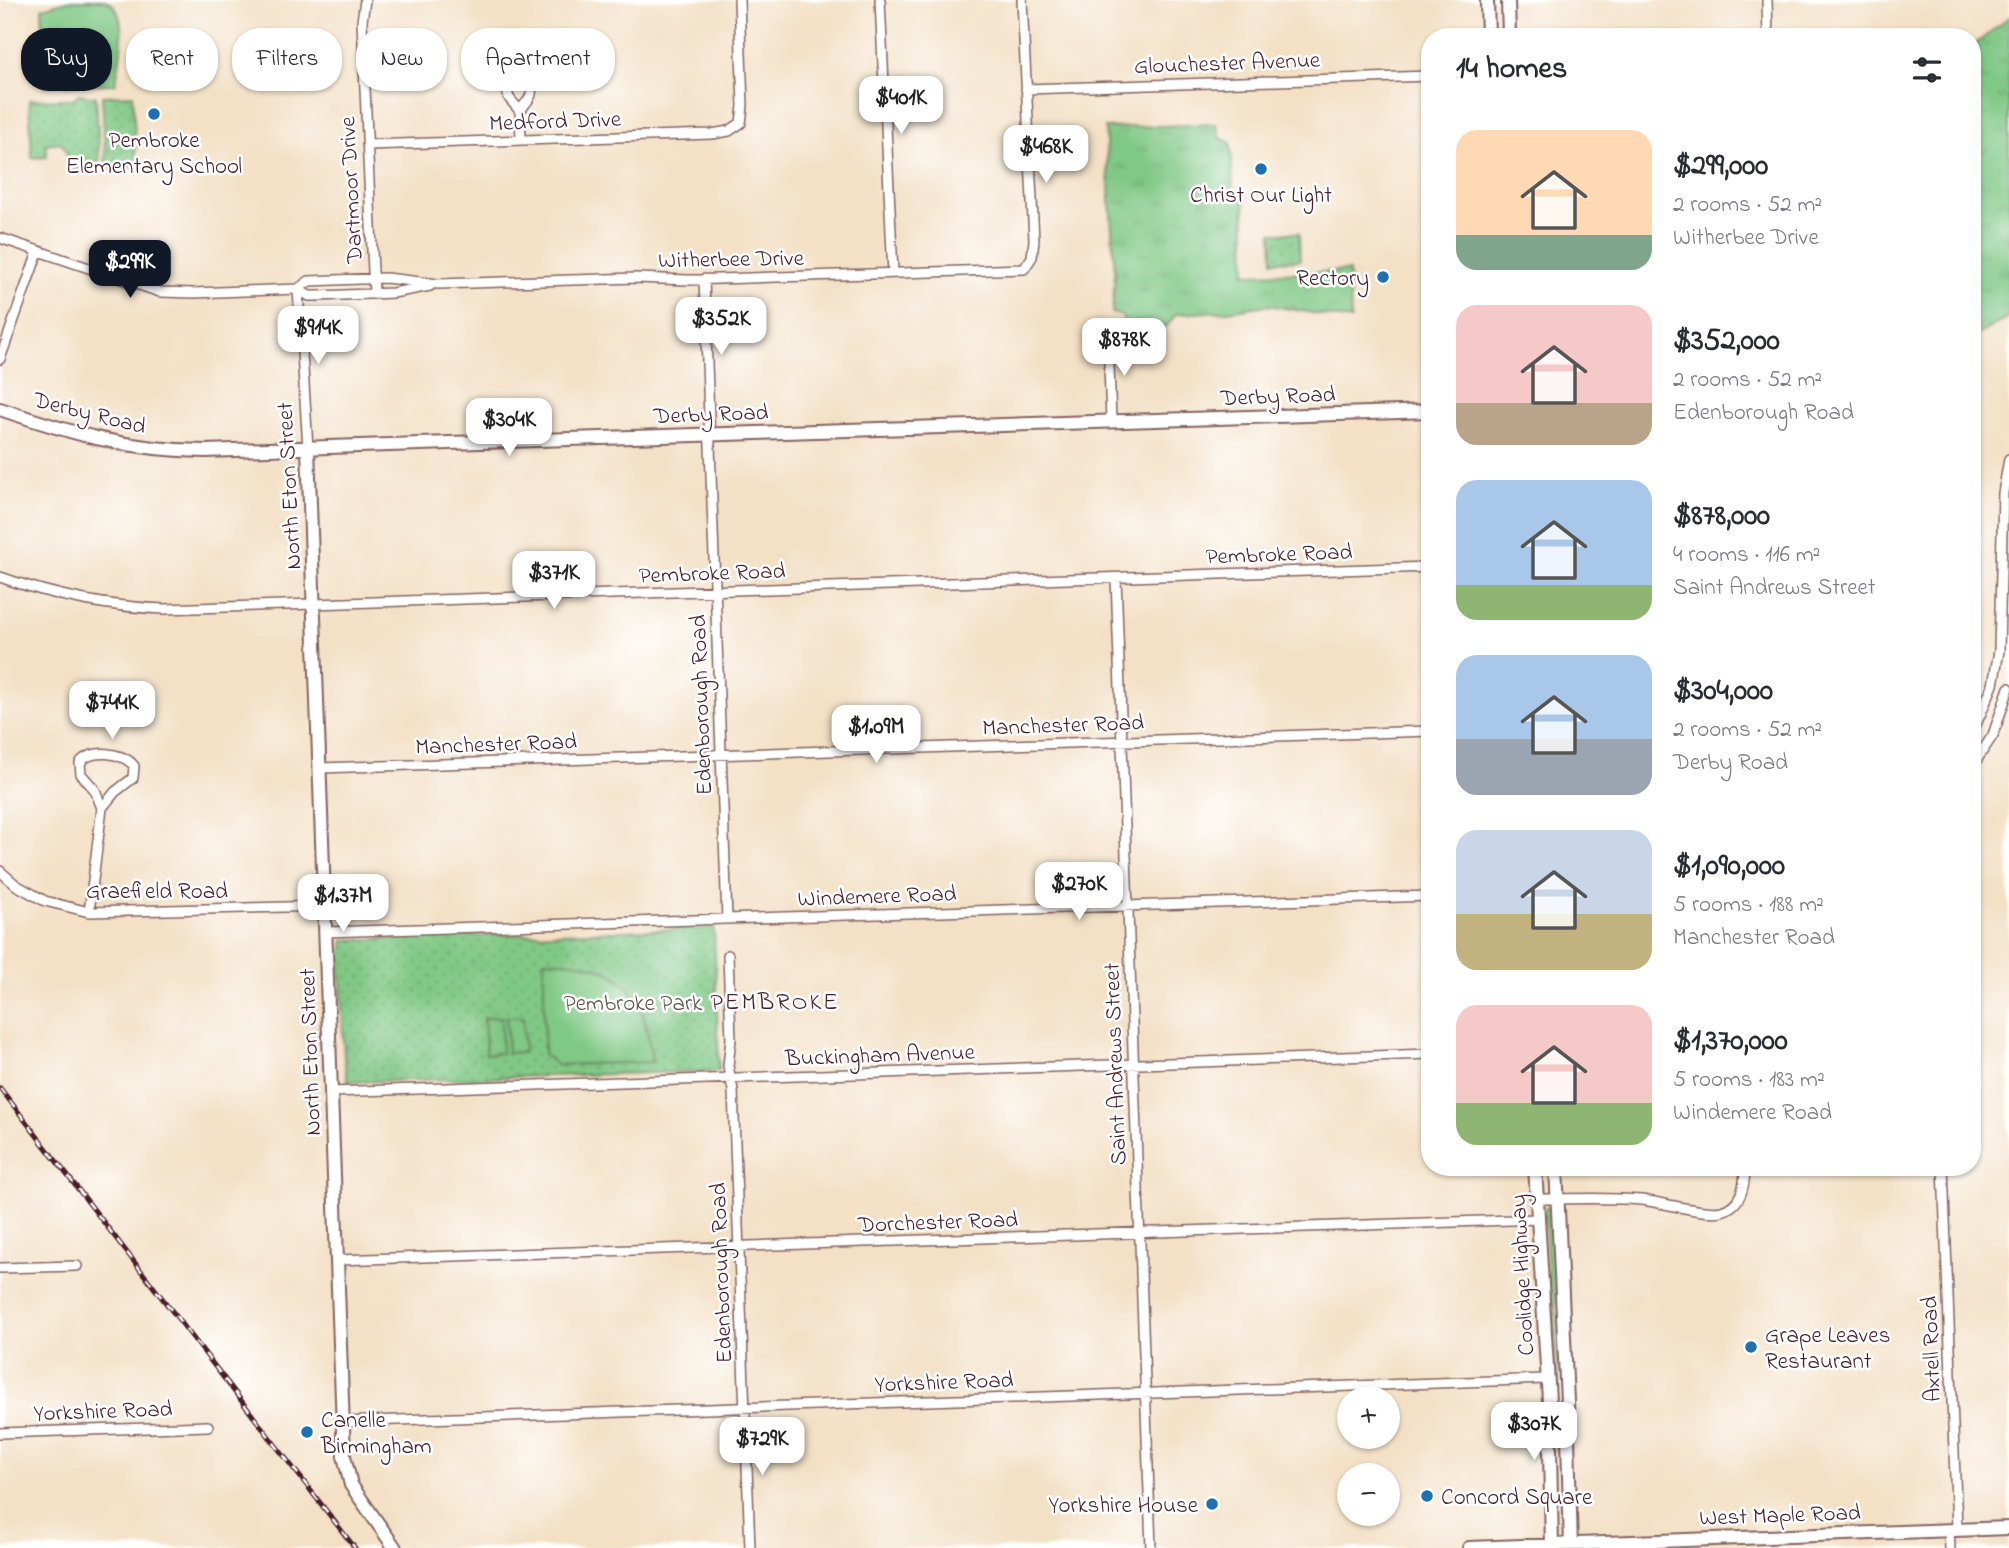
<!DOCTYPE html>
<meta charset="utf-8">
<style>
:root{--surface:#fff;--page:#f2f2f3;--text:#2b2b33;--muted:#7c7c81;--accent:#111827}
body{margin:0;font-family:"Indie Flower",sans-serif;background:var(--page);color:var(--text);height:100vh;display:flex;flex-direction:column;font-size:26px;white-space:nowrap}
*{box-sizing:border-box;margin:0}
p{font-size:23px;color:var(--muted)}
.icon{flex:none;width:38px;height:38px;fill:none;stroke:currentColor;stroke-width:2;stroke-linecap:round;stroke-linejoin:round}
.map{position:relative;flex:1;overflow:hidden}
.sheet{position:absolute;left:1421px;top:28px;width:560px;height:1148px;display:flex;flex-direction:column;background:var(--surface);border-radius:28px;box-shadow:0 2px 5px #0004}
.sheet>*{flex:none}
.hud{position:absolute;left:21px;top:28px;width:665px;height:63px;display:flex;gap:14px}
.controls{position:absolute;left:1337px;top:1386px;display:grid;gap:14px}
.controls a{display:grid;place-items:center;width:63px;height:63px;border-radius:50%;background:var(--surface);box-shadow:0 2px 5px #0004;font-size:35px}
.price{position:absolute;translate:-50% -60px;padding:0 16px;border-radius:14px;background:#fff;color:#222;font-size:23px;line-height:46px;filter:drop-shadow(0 2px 4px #0008)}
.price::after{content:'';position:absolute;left:50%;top:42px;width:21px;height:16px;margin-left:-10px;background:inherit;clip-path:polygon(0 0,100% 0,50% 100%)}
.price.on{background:var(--accent);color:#fff}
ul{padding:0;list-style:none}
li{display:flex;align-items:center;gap:21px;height:175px;padding:0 35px}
li span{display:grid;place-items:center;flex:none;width:196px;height:140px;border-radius:21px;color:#555}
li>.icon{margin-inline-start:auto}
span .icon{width:84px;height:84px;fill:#fffc;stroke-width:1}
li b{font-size:30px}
h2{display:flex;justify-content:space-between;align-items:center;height:84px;padding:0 35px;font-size:30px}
.chip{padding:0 24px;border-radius:28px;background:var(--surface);box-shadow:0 2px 5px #0004;font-size:24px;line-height:63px}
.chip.on{background:var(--accent);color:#fff}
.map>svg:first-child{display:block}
.grass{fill:url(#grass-tufts);stroke:#657458;stroke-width:2}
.park{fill:url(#park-dots);stroke:#657458;stroke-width:2}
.garden{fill:#80c885;stroke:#657458;stroke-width:2}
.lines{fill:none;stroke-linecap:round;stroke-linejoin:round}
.street-casing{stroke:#856361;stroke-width:12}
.secondary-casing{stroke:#856361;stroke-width:16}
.street{stroke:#fff;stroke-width:9}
.secondary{stroke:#fff;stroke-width:12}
.rail-casing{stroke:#4a1f2b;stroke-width:5}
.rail{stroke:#fff;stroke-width:2.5;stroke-dasharray:8;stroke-linecap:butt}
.poi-dot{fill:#1f6fb2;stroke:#fff;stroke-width:2.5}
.labels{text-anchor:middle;stroke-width:5;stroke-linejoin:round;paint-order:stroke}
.street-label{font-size:23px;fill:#4a1f2b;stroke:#fff}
.poi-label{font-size:23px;fill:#4a1f2b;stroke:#fff;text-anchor:start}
.park-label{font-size:23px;fill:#5d5a4a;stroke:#fff}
.neighbourhood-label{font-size:24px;letter-spacing:2px;fill:#4a1f2b;stroke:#fff}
</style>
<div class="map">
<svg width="2009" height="1548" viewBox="0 0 2009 1548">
<defs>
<pattern id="grass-tufts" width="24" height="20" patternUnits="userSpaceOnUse" patternTransform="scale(1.75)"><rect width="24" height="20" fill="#80c885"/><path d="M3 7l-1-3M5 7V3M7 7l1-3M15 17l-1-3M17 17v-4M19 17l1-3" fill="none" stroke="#70ab73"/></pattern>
<pattern id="park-dots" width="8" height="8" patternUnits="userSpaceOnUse" patternTransform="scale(1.75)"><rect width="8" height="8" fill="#80c885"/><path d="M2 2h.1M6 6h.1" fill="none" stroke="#70ab73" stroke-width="1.8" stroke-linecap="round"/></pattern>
</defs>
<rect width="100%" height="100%" fill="#fff"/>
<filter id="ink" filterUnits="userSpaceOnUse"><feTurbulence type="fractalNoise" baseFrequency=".0143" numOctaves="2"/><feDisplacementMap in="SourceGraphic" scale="14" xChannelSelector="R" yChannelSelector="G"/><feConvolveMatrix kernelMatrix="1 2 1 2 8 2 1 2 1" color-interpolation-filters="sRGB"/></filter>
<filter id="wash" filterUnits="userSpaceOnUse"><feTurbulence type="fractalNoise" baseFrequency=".00686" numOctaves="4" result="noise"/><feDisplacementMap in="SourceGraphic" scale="28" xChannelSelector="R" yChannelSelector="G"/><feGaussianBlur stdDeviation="1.57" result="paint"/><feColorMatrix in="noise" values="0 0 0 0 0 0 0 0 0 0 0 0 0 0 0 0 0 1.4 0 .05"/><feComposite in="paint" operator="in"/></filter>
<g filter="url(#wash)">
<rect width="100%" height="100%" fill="#f3e0c5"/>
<path class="grass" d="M2009 17V317L1972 338V47Z
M1216 124 1220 138 1231 143 1233 195H1244L1246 274 1349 271 1351 320 1268 305 1228 311 1176 314 1167 326 1126 329 1122 316 1112 313 1115 272 1105 128Z
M1546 1207 1552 1209 1559 1391 1556 1390C1554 1330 1547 1271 1544 1212Z"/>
<path class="park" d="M78 94 96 97 100 167 79 174 76 172 61 142 46 144 47 157 32 158 29 100 74 99Z
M133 95 136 167 106 169 102 96Z
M1272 233H1299L1300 260 1273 261Z
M714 928 719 1071 348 1082 344 1059 340 963 344 940Z"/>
<path class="garden" d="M71 0C80 0 95 0 105 0 131 8 120 64 115 84L43 86 42 8Z
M544 960C621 962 644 985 652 1062L557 1065 544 1055Z
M501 1017 502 1053 486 1054 484 1018Z
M506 1017H523L524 1052 508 1053Z"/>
</g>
<g filter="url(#ink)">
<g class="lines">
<g class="street-casing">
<path id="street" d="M365 0 362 21 374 294
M880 0 893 273
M1767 0 1768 37
M1026 89 1430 76
M520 111C526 101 536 96 529 84L519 79 512 81 507 91 509 98 520 111 521 140
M367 145 712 134 729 131 741 123 743 106 739 0
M0 238 160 292 193 293 298 289 309 296H319L393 293 430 286
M704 279 727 919
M298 289 309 281 386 278 438 284 637 278 688 280 1024 269 1032 257 1034 240 1022 0
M298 289 308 448
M1108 337 1111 421
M0 359 38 252
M0 577C54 596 107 607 164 609L1430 567
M1116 578 1151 1548
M1972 734 1993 685 1999 651 2003 493 2009 459
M1972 767 1993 735 2009 688
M320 768 1430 731
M0 871 16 885 45 901 89 912 324 906
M89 912 102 808 95 790 81 774 80 763C90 748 124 752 134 766L133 778 115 792 102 808
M326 932 1430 896
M728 955 731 1039 728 1066 733 1090 750 1548
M331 1092 1430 1054
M1943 1167 1957 1529
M1538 1199C1572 1199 1607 1197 1641 1200 1661 1202 1705 1215 1721 1211 1742 1206 1745 1185 1745 1167
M338 1260 1539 1219
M0 1268 77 1266
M341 1422 1547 1379
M0 1433 208 1426
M1949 1530 1950 1548"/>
</g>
<g class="secondary-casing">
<path id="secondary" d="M1487 0 1488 37
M1508 0 1509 37
M0 409C74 434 126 450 205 451L1430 411
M308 448 344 1456 351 1485 395 1548
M1535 1167 1549 1401 1552 1548
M1556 1167 1567 1401 1571 1548
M1469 1548 2009 1528"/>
</g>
<use href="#street" class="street"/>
<use href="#secondary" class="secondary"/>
<g class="rail-casing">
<path id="rail" d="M0 1088 355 1548"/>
</g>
<use href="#rail" class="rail"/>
</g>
</g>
<g class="poi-dot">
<circle cx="154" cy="114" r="7"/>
<circle cx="1261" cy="169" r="7"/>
<circle cx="1383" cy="277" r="7"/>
<circle cx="1751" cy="1347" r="7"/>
<circle cx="307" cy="1432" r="7"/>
<circle cx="1427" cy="1496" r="7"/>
<circle cx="1212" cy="1504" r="7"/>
</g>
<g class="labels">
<g class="street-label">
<text transform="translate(1227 62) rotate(-2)" y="8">Glouchester Avenue</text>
<text transform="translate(555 120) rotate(-2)" y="8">Medford Drive</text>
<text transform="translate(350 190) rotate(-93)" y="8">Dartmoor Drive</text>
<text transform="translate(731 258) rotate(-1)" y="8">Witherbee Drive</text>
<text transform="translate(1278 395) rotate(-2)" y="8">Derby Road</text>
<text transform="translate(90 412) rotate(14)" y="8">Derby Road</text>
<text transform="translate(711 413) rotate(-2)" y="8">Derby Road</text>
<text transform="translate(288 486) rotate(-93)" y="8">North Eton Street</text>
<text transform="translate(1279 553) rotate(-2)" y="8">Pembroke Road</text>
<text transform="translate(712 572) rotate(-2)" y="8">Pembroke Road</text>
<text transform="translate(700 705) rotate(-92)" y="8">Edenborough Road</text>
<text transform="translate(1063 724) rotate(-2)" y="8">Manchester Road</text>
<text transform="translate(496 743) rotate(-2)" y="8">Manchester Road</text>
<text x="157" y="898">Graefield Road</text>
<text transform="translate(877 895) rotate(-2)" y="8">Windemere Road</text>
<text transform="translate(309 1052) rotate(-92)" y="8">North Eton Street</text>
<text transform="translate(880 1054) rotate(-2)" y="8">Buckingham Avenue</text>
<text transform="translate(1114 1064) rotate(-92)" y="8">Saint Andrews Street</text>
<text transform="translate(938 1221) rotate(-2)" y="8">Dorchester Road</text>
<text transform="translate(720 1273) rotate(-92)" y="8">Edenborough Road</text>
<text transform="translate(1521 1275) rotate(-93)" y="8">Coolidge Highway</text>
<text transform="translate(1930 1349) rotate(-92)" y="8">Axtell Road</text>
<text transform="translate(944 1381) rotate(-2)" y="8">Yorkshire Road</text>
<text transform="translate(103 1410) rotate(-2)" y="8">Yorkshire Road</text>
<text transform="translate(1780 1514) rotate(-2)" y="8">West Maple Road</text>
</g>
<g class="poi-label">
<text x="154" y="147" text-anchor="middle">Pembroke<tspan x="154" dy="26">Elementary School</tspan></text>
<text x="1261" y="202" text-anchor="middle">Christ Our Light</text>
<text x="1369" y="285" text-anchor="end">Rectory</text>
<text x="1765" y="1342">Grape Leaves<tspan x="1765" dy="26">Restaurant</tspan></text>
<text x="321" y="1427">Canelle<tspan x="321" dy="26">Birmingham</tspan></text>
<text x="1441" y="1504">Concord Square</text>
<text x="1198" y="1512" text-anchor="end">Yorkshire House</text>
</g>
<g class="park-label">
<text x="633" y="1010">Pembroke Park</text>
</g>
<g class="neighbourhood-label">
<text x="775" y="1009">PEMBROKE</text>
</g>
</g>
</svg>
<div class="controls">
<a>+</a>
<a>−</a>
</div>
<b class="price" style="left:901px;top:136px">$401K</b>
<b class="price" style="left:1046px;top:185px">$468K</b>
<b class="price on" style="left:130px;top:300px">$299K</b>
<b class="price" style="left:721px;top:357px">$352K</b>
<b class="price" style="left:318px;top:366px">$914K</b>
<b class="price" style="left:1124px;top:378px">$878K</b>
<b class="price" style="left:509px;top:458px">$304K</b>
<b class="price" style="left:554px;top:611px">$371K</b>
<b class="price" style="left:112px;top:741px">$744K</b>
<b class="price" style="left:876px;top:765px">$1.09M</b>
<b class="price" style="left:1079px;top:922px">$270K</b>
<b class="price" style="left:343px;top:934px">$1.37M</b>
<b class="price" style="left:1534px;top:1462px">$307K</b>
<b class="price" style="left:762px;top:1477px">$729K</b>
<div class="hud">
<a class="chip on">Buy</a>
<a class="chip">Rent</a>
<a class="chip">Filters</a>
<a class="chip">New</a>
<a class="chip">Apartment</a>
</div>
<section class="sheet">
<h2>14 homes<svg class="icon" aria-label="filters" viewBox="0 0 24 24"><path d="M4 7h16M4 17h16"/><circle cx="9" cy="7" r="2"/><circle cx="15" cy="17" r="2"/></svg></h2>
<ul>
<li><span style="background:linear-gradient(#ffd9b3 75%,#7fa58c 0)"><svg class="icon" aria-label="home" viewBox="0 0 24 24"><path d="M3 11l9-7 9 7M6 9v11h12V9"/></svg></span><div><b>$299,000</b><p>2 rooms · 52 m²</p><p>Witherbee Drive</p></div></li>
<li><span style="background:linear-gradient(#f6c9c9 70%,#b9a48a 0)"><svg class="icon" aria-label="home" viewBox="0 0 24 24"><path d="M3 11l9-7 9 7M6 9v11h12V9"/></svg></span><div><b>$352,000</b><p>2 rooms · 52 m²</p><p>Edenborough Road</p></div></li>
<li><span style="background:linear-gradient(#a9c7e8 75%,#8fb573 0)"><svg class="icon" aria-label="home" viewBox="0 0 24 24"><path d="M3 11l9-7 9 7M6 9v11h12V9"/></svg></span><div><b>$878,000</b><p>4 rooms · 116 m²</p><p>Saint Andrews Street</p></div></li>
<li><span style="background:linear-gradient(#a9c7e8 60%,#9aa5b1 0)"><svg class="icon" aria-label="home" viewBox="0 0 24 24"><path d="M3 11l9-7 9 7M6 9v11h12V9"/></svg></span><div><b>$304,000</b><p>2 rooms · 52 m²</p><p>Derby Road</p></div></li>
<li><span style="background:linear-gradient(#c9d6e8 60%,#c2b280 0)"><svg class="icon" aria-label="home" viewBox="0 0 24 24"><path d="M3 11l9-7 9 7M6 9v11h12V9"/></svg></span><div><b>$1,090,000</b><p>5 rooms · 188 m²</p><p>Manchester Road</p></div></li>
<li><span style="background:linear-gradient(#f6c9c9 70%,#8fb573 0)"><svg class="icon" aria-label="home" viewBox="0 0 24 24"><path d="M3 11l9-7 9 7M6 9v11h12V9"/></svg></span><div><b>$1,370,000</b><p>5 rooms · 183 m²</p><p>Windemere Road</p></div></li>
</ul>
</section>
</div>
